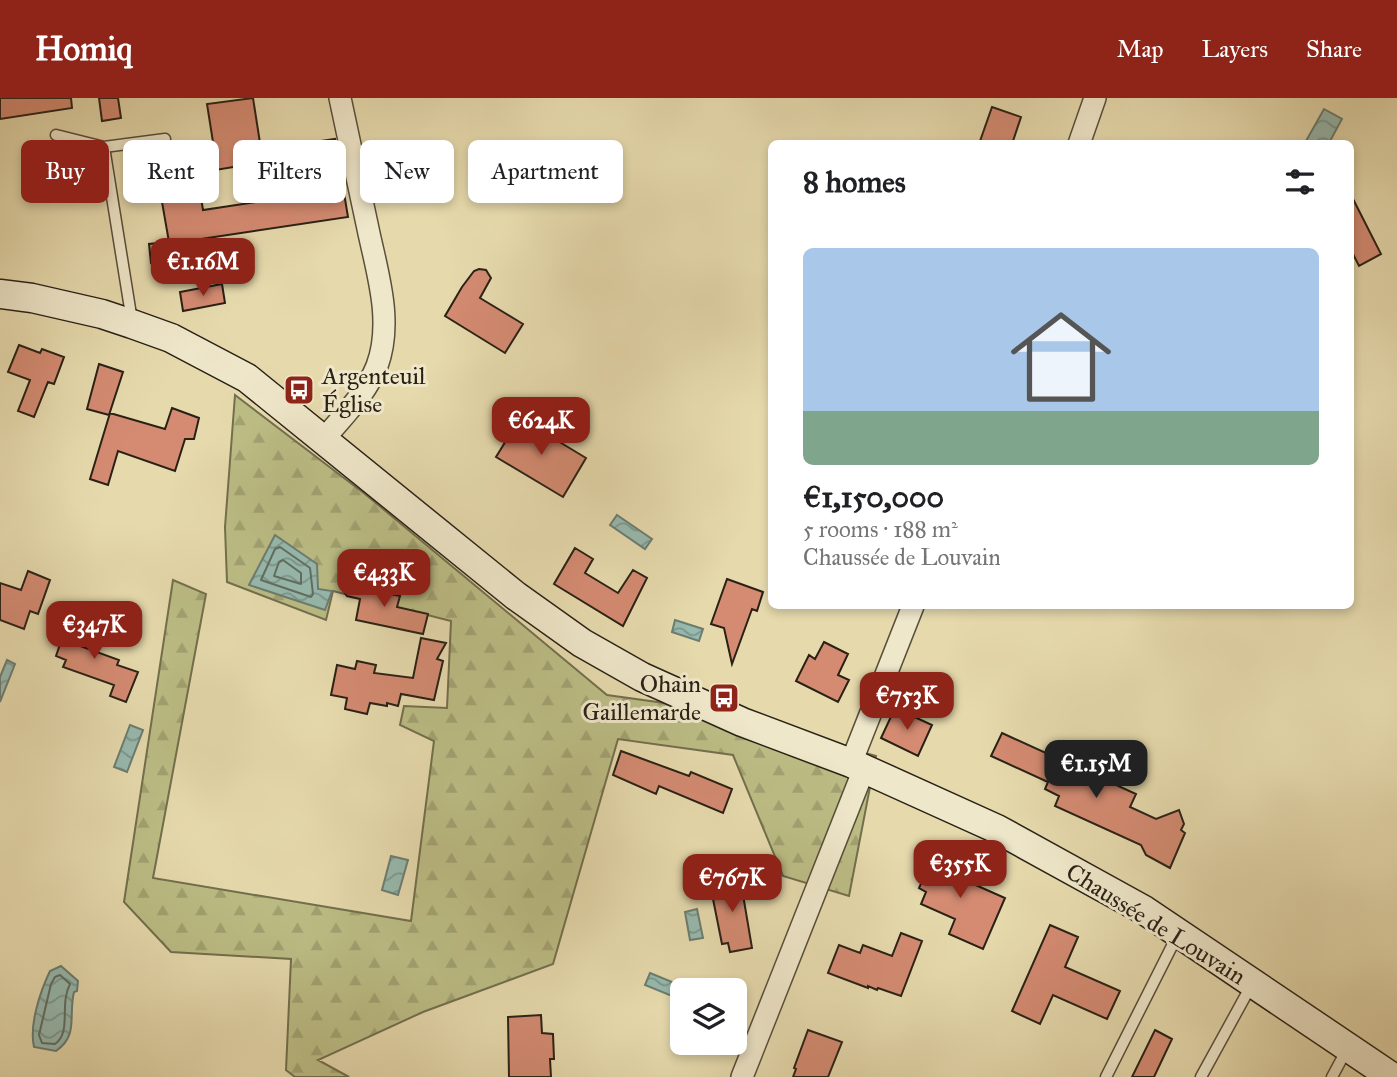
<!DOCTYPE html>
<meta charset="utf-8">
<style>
:root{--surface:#fff;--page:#f2f2f2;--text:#202124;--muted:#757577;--line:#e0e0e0;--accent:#8f2418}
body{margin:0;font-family:"IM FELL Great Primer",serif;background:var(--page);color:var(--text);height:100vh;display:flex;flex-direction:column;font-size:26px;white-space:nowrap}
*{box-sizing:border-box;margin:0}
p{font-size:23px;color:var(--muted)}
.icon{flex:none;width:38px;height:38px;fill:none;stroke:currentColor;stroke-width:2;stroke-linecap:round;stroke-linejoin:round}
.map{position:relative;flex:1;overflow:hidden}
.sheet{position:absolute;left:768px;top:42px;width:586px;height:469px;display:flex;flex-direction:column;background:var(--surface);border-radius:10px;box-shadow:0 4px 10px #0003}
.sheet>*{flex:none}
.banner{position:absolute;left:21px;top:42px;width:642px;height:63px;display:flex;gap:14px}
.tools{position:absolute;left:670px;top:880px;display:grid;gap:14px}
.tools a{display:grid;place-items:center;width:77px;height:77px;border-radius:10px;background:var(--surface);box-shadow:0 4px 10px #0003;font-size:35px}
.price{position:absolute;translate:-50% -60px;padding:0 16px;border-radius:14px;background:var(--accent);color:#fff;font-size:23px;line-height:46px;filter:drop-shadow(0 2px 4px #0008)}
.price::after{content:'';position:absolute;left:50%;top:42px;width:21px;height:16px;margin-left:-10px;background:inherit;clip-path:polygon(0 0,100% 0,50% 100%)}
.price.current{background:#222;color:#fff}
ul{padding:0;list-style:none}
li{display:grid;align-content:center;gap:14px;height:371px;padding:0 35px}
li+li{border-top:2px solid var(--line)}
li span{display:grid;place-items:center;height:217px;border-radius:10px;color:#555}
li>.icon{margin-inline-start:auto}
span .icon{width:126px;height:126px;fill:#fffc;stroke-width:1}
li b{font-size:30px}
h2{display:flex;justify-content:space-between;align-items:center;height:84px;padding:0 35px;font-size:30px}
.pill{padding:0 24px;border-radius:10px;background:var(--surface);box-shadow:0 4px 10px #0003;font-size:24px;line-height:63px}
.pill.current{background:var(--accent);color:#fff}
header{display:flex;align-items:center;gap:42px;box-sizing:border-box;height:98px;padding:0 35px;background:var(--accent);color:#fff}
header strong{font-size:33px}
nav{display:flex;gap:38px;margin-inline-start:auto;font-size:24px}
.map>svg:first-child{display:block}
.forest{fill:url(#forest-firs);stroke:#726f4e;stroke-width:2}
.water{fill:url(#water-waves);stroke:#6b7d72;stroke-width:2}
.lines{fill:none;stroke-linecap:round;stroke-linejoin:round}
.shore{stroke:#606e62;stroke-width:2}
.building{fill:#d48b72;stroke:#292116;stroke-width:2}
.lane-casing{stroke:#584f3c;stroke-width:13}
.street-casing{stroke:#584f3c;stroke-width:24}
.secondary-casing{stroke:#292116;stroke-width:31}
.lane{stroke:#efe7ca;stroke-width:10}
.street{stroke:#efe7ca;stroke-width:21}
.secondary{stroke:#efe7ca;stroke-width:28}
.labels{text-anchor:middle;stroke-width:6;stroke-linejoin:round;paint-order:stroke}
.poi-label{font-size:24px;fill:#292116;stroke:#efe7ca;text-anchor:start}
.street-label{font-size:24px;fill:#292116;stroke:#efe7ca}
</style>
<header>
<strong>Homiq</strong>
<nav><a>Map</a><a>Layers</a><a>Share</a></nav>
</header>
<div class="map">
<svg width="1397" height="979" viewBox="0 0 1397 979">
<defs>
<pattern id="forest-firs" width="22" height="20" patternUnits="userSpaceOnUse" patternTransform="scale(1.75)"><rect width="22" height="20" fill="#bcbd85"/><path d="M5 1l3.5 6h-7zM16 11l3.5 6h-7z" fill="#a2a272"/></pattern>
<pattern id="water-waves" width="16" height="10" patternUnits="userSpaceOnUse" patternTransform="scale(1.75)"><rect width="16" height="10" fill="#97baaf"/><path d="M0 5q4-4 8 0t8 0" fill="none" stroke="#7b978d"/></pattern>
</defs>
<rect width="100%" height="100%" fill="#e6daad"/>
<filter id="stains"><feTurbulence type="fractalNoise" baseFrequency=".00286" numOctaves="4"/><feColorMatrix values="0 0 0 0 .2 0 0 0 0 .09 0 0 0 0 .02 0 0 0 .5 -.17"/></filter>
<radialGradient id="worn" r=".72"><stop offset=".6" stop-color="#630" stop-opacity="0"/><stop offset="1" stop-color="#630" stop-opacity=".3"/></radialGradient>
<path class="forest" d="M235 297 365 396 607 597 715 612 876 658 849 798 783 778 733 657 618 641 553 866 423 914 318 962 349 979H295L286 972 291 861 171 854 124 804 173 482 206 496 153 780 411 823 434 643 400 627 404 608 447 610 451 523 333 493 326 522 227 484 225 429Z"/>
<path class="water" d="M1324 11 1342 21 1329 45H1311L1306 43Z
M617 417 652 441 645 451 610 427Z
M275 437 317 466 318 491 332 493 325 512 249 487Z
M675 522 703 531 699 543 672 534Z
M7 562 15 566 0 604V579Z
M130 627 143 632 127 674 114 669Z
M391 758 408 762 398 797 382 792Z
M697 811 703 840 690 842 685 814Z
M61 868 78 883 77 893 74 894C68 918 79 937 56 953L34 949C29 927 40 894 50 873Z
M650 875 677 886 672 898 645 887Z"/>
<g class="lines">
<path class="shore" d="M280 449 310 470 313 496 311 499 261 482 275 451Z
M283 462 301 475V486L274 478 279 464Z
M60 877 70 886C59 907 72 934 55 946L42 945 39 937 51 886 55 879Z"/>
</g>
<path class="building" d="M0 0H71L72 10 0 21Z
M99 0H118L121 20 102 23Z
M253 0 263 64 197 75 203 112 322 94 314 44 335 41 348 119 194 142 196 158 151 165 149 146 169 144 158 81 181 77 177 49 213 44 207 6Z
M992 9 1021 19 1012 46H979Z
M1351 97 1381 156 1359 168 1351 152Z
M479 171 486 172 491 180 480 200 523 226 505 255 445 218 462 189 474 173Z
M222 186 225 205 183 213 180 194Z
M19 247 40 255 42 251 64 259 54 286 48 284 34 319 18 313 30 282 8 274Z
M99 266 123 274 109 317 87 311Z
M172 310 199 320 194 341H185L175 373 118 353 108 387 90 381 110 315 165 331Z
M520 320 586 360 563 399 496 359Z
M575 450 593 461 585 475 618 495 633 472 647 480 623 528 554 486Z
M28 473 50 482 38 516 30 513 24 531 0 522V485L21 492Z
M351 479 361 481 367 491 400 498 397 509 428 516 423 536 356 522 360 501 347 498 343 492 345 484Z
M727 481 763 494 757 513 752 511 732 566 724 530 711 526Z
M70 518 89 525 80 548 119 562 117 567 138 574 126 604 110 598 114 587 63 569 66 562 56 558Z
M421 540 446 545 437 561 443 563 434 602 401 596 398 608 387 605V608L370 605 367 616 345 611 347 600 331 597 337 567 355 571 357 563 376 567 374 575 413 580Z
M824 544 848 556 838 577 849 582 838 604 796 583 809 557 815 561Z
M895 610 932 627 918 658 881 640Z
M1002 635 1136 696 1130 709 1156 721 1179 712 1184 726 1181 732 1185 735 1170 770 1146 757 1141 747 1055 708 1059 698 1045 691 1048 684 991 658Z
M621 653 689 678 691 674 732 691 723 715 659 688 656 696 613 677Z
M936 752 969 767 962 781 1005 800 983 851 949 836 955 821 921 806 926 794 919 790Z
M740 779 752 850 730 854 728 845 722 846 710 786Z
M1050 827 1078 839 1065 869 1120 893 1107 921 1053 897 1040 926 1012 913Z
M901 835 922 843 901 898 878 890 877 892 868 888V890L828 875 839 847 860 855 863 847 892 858Z
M541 917 542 935 553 936 554 961H550L551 979H509L508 919Z
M808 932 842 944 828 979H793L796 971 794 970Z
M1155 932 1172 941 1154 979H1132Z"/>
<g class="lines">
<g class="lane-casing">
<path id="lane" d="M56 37 104 49
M132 223 104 49 165 41
M1106 979 1177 838
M1201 979 1252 886
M1332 979 1347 951"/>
</g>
<g class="street-casing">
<path id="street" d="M1079 46 1095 0
M324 341C343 318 366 296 377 268 394 222 376 171 367 126 358 84 349 42 340 0
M851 665 913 508
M742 979 864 671"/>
</g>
<g class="secondary-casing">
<path id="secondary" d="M0 196 32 200 102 216 132 226 171 240 247 280 516 498 582 545 642 579 742 624 851 665 997 731 1144 812 1392 979"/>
</g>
<use href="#lane" class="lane"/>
<use href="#street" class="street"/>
<use href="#secondary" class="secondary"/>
</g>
<defs>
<g id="bus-square" transform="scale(1.575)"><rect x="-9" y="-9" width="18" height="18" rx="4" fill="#8f2418" stroke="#efe7ca"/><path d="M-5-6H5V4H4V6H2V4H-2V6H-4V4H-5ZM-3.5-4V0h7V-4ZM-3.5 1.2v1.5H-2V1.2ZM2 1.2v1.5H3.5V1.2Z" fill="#fff"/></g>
</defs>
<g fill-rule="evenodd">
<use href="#bus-square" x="299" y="292"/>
<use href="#bus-square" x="724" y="600"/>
</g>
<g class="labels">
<g class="poi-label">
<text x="322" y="286">Argenteuil<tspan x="322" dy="28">Église</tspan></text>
<text x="701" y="594" text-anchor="end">Ohain<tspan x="701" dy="28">Gaillemarde</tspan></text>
</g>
<g class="street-label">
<text transform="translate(1156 826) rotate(32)" y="8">Chaussée de Louvain</text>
</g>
</g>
<rect width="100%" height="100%" filter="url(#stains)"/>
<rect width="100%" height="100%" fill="url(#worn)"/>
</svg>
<div class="tools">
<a><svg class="icon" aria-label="layers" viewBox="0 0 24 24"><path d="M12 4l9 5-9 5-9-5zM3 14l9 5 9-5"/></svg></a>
</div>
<b class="price" style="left:203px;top:200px">€1.16M</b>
<b class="price" style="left:541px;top:359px">€624K</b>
<b class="price" style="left:384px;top:511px">€433K</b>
<b class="price" style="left:94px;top:563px">€347K</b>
<b class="price" style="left:907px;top:634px">€753K</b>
<b class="price current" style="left:1096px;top:702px">€1.15M</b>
<b class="price" style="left:960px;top:802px">€355K</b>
<b class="price" style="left:732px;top:816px">€767K</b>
<div class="banner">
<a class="pill current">Buy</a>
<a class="pill">Rent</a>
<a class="pill">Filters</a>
<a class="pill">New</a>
<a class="pill">Apartment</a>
</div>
<section class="sheet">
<h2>8 homes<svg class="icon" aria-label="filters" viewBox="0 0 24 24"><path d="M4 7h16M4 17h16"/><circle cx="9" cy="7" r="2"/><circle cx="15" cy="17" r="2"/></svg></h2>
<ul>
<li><span style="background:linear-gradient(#a9c7e8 75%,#7fa58c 0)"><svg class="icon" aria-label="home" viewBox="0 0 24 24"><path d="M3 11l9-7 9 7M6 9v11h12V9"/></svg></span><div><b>€1,150,000</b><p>5 rooms · 188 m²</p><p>Chaussée de Louvain</p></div></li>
</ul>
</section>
</div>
